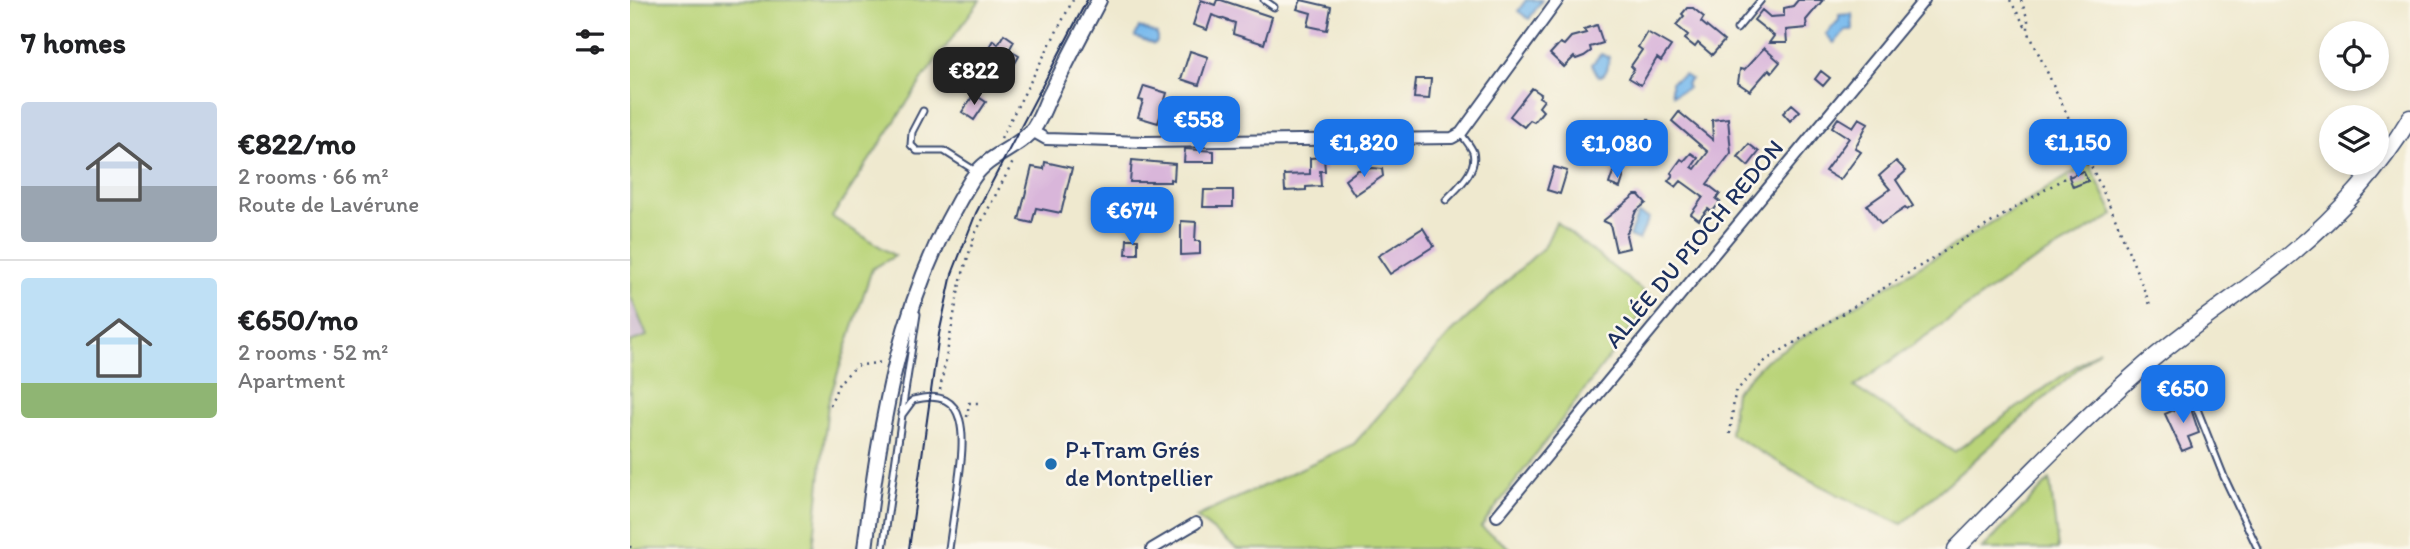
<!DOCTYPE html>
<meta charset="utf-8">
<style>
:root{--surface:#fff;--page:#f2f2f2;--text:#202124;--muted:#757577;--line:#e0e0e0;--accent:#1a73e8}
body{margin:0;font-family:Itim,sans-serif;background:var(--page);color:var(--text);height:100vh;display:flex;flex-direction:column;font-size:26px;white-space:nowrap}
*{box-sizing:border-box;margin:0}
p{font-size:23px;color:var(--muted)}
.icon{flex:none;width:38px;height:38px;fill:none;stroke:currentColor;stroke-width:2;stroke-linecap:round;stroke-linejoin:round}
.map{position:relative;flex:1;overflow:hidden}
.sheet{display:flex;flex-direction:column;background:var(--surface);width:630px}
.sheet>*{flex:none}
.fabs{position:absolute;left:1689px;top:21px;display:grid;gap:14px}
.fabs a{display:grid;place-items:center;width:70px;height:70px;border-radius:50%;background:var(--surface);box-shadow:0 4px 10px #0003;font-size:35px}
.price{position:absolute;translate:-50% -60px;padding:0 16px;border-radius:14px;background:var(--accent);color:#fff;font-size:23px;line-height:46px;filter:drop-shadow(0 2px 4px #0008)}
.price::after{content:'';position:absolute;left:50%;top:42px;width:21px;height:16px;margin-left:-10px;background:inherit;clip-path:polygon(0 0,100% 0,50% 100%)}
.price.on{background:#222;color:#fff}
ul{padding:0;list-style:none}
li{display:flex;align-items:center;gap:21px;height:175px;padding:0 21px}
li+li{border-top:2px solid var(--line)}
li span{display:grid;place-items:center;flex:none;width:196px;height:140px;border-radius:7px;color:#555}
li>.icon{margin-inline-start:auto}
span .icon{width:84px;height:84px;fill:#fffc;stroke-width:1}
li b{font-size:30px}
h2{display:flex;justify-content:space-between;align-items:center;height:84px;padding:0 21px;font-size:30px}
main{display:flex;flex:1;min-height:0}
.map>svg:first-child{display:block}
.industrial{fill:#cfbdd0}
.green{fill:#bad479;stroke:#6a826c;stroke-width:2}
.water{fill:#77b9ed;stroke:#4974a6;stroke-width:2}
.building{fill:#d9b6da}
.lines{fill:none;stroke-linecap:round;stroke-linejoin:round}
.lane-casing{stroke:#3b4b6f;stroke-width:9}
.street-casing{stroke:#3b4b6f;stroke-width:14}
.secondary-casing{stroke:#3b4b6f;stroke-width:18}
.primary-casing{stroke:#3b4b6f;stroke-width:19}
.path{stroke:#3b4b6f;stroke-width:2.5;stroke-dasharray:2 5;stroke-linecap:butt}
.lane{stroke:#fff;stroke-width:5}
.street{stroke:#fff;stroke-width:10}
.secondary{stroke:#fff;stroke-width:14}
.primary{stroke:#fff;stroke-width:16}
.tram{stroke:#1b2f5e;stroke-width:2}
.poi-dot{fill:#1f6fb2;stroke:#fbf7ec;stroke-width:2.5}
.labels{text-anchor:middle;stroke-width:5;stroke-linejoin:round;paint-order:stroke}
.street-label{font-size:24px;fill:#1b2f5e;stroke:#fbf7ec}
.poi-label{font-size:24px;fill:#1b2f5e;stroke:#fbf7ec;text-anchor:start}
</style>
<main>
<section class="sheet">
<h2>7 homes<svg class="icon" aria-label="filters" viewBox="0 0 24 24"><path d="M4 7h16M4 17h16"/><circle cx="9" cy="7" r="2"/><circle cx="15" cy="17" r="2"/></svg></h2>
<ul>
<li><span style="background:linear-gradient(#c9d6e8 60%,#9aa5b1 0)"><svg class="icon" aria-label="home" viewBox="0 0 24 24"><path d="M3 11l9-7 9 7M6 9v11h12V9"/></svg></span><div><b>€822/mo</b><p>2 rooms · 66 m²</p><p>Route de Lavérune</p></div></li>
<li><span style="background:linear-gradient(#bfe0f5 75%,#8fb573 0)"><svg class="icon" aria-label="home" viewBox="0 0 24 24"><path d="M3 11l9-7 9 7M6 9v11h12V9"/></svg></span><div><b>€650/mo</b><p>2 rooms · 52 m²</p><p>Apartment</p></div></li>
</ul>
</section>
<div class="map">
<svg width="1780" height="549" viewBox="0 0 1780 549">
<rect width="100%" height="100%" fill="#fbf7ec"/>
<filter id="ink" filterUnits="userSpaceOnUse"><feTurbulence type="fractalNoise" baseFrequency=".0143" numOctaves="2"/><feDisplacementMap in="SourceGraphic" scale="14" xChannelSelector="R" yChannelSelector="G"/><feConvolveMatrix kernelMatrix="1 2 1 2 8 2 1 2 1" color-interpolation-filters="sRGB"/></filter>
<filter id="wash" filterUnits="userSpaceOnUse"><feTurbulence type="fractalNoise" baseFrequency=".00686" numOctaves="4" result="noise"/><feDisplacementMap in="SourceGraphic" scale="28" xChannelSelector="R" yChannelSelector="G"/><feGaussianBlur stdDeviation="1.57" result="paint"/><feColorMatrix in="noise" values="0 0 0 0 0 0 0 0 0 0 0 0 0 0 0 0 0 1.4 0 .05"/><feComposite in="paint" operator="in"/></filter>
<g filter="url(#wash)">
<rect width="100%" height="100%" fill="#efe9cf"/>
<path class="industrial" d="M0 295 17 336 0 342Z"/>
<path class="green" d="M0 0H350L296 74 202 217 265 256 242 269 198 403 183 549H0V342L17 336 0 295Z
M1459 163 1484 215 1387 271 1224 387 1324 452 1469 350 1272 524C1212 500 1156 467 1100 434L1105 392 1136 360Z
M926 222 1023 299 851 527 881 549H607L566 517 724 444 821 333 915 246Z
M1420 480 1428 549H1352Z"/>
<path class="water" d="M896 0H912L899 19 888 11Z
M1222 14 1223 30H1216L1204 43 1196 34 1209 20V15Z
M509 27 527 34V42L524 44 505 37Z
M971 54 979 57C978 66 978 75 968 77L962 64Z
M1054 75 1061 79 1056 84 1058 88 1043 95 1041 91V82Z
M552 107 573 113 570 122 550 117Z
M1008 214 1019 218 1009 240 999 236Z"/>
<g id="blocks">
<path class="building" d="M571 0 585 5 587 0H591L642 17 634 44 603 34 605 23 582 15 577 30 563 25Z
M671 0 701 7 697 30 678 26 681 13 667 9Z
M1168 0H1193L1176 20 1177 28 1156 30 1157 43H1139L1144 36 1124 20 1132 10 1140 17 1154 16V8L1163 6Z
M1057 8H1063L1074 17 1071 22 1094 41 1082 55 1068 43 1065 47 1055 39 1058 35 1046 25 1054 16 1052 14Z
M967 25 973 43 960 47 961 51 954 56 946 59 944 57 934 67 920 54 930 43 934 45 941 37 956 33 954 29Z
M1017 32 1041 46 1031 61 1027 58 1011 85 999 78 1004 69 1001 66 1012 50 1008 47Z
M374 34 384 41 379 50 389 56 371 88 358 79 370 61 360 55 363 52 358 49 363 40 368 44Z
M1134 48 1150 62 1142 72 1139 69 1120 91 1108 83 1110 69 1114 70Z
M560 51 578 57 569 85 551 79Z
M1191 71 1200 78 1193 86 1185 79Z
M786 79H801L799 99 784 98Z
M514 86 537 93 528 123 508 117 513 101 509 100Z
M902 88 911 94 909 97 914 100 909 107 913 111 904 122 900 120 894 127 880 116Z
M344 94 356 102 344 120 332 112Z
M1162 104 1170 111 1160 121 1153 113Z
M1049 112 1083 140 1082 120 1098 118 1101 153 1077 184 1090 194 1086 199 1090 202 1082 212 1078 209 1069 220 1061 214 1073 197 1051 181 1046 187 1038 181 1043 175 1041 173 1051 159 1054 161 1061 153 1068 158 1062 167 1065 169 1078 152 1042 121Z
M1208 118 1223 127 1229 118 1238 123 1225 148 1231 152 1210 180 1195 171 1219 138 1202 127Z
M1018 119 1028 127 1006 156 996 148 1004 138 1000 134 1008 125 1011 128Z
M1119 144 1129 152 1118 166 1108 157Z
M555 149 584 151V162H554Z
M694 157 695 171H690L691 186 676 187V190L655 191 654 175 680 174V158Z
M502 160 545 164 544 180 540 179V182H500Z
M1266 161 1276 171 1266 180 1283 206 1277 210 1275 208 1251 224 1237 205 1260 189 1249 176Z
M415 162 442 168 431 213 406 208 402 223 389 220 402 167 414 169Z
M924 167 937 171 930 194 917 190Z
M743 168 752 169 753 176 725 195 715 180 728 170Z
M1453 171 1458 181 1443 187 1439 177Z
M983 172 994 175 990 188 979 184Z
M574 190H603V207H573Z
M1005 195H1009L1016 203 1006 211 996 235 999 248 986 251 980 224 973 221Z
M551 221 566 222 565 241H570V254L551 255Z
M793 228 804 246 760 274 748 256Z
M497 239H508V254H496Z
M1559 403 1569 433 1558 437 1562 447 1552 451 1535 414Z"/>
</g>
</g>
<g filter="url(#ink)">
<use href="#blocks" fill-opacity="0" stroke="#3b4b6f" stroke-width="2"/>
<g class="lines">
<g class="lane-casing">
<path id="lane" d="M634 0 644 7
M1107 29 1131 0
M293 111 282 132 281 145 287 151H314L347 172
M816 200C827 188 848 171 843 152 841 146 834 139 831 133
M1565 404 1594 477 1628 549
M272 411 287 314
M253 549 272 415 283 400C344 383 333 447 328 485 325 506 322 528 319 549"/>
</g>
<g class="street-casing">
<path id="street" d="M402 131 416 139 514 142 822 138 831 133 928 0
M867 516 1294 0
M522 549 566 523"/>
</g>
<g class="secondary-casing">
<path id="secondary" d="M235 549C251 417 270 293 342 179 357 156 382 151 400 133 409 124 414 107 420 95 436 63 452 32 469 0"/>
</g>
<g class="primary-casing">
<path id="primary" d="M1326 549C1387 487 1447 424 1513 367 1559 326 1613 293 1661 254 1708 215 1749 170 1780 118"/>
</g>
<path class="path" d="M1380 0 1396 28
M1391 0 1398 20V31L1484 215 1521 307
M371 138 443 0
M310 390 330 283 345 234 383 162
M200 405 209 383 226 366 254 362
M337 417 339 403H350
M1100 434 1105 392 1136 360 1459 163
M0 546 1 549"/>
<use href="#lane" class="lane"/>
<use href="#street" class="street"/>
<use href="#secondary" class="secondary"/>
<use href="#primary" class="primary"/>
<path class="tram" d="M279 549 309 334 322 274 346 213 457 0"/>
</g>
</g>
<circle class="poi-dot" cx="421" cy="464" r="7"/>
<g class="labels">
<g class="street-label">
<text transform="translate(1064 244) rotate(-50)" y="8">ALLÉE DU PIOCH REDON</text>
</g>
<g class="poi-label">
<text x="435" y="458">P+Tram Grés<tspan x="435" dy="28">de Montpellier</tspan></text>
</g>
</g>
</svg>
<div class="fabs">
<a><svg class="icon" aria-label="locate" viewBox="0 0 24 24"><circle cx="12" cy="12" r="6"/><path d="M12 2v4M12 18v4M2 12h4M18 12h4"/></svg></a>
<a><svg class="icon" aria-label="layers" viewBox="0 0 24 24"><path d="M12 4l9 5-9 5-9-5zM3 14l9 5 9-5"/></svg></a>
</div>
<b class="price on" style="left:344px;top:107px">€822</b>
<b class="price" style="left:569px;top:156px">€558</b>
<b class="price" style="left:734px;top:179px">€1,820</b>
<b class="price" style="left:1448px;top:179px">€1,150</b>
<b class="price" style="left:987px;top:180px">€1,080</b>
<b class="price" style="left:502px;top:247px">€674</b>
<b class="price" style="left:1553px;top:425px">€650</b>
</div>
</main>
